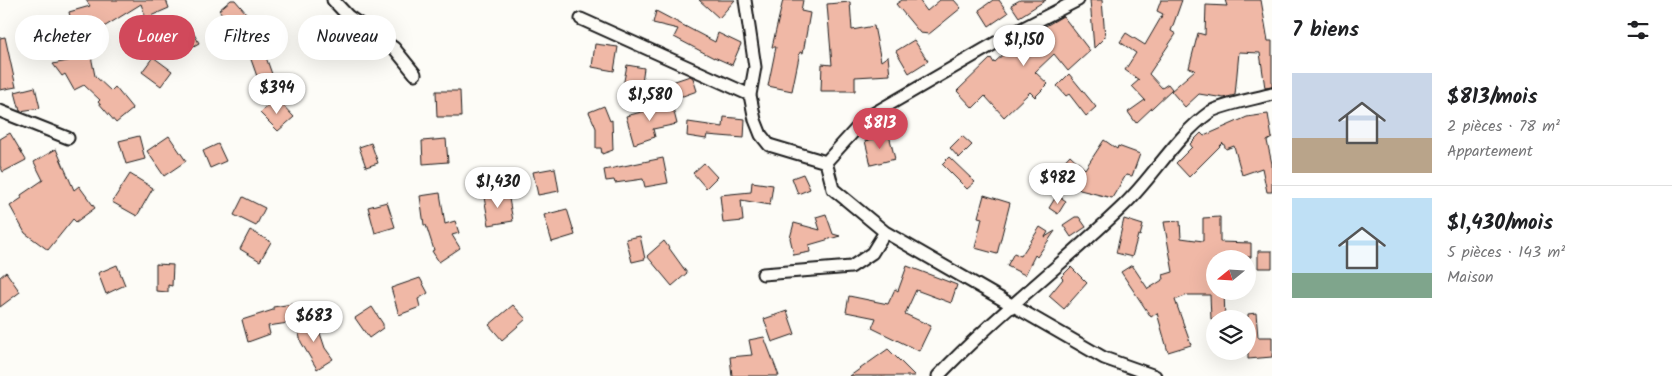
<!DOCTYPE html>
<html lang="fr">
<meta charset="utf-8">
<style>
:root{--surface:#fff;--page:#f6f6f6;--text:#202124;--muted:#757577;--line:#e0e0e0;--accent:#d1495b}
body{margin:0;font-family:Kalam,sans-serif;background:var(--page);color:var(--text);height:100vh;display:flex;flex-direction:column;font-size:19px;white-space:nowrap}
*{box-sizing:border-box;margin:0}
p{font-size:16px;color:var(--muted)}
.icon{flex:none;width:28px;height:28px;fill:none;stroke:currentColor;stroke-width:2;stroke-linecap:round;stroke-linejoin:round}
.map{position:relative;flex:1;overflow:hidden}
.side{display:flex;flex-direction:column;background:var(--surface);width:400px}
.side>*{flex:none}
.top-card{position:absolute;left:15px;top:15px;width:475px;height:45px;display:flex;gap:10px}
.needle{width:32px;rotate:252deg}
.buttons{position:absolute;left:1206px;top:250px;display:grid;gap:10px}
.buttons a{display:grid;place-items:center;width:50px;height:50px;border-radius:50%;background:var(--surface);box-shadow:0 5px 20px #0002;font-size:25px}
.price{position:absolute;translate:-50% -42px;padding:0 11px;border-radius:18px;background:#fff;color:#222;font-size:16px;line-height:32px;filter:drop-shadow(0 1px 2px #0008)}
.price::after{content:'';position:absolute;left:50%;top:30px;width:15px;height:11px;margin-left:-8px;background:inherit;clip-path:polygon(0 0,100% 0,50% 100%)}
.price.current{background:var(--accent);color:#fff}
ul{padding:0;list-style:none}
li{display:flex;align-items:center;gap:15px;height:125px;padding:0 20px}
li+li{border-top:1px solid var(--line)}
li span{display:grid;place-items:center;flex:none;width:140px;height:100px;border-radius:0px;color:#555}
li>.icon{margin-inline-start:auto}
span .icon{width:60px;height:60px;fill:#fffc;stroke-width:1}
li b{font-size:21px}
h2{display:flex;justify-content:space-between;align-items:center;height:60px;padding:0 20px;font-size:21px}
.tag{padding:0 18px;border-radius:22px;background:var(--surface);box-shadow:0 5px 20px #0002;font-size:18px;line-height:45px}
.tag.current{background:var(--accent);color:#fff}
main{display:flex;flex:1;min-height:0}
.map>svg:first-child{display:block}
.building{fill:#f0b8a6;stroke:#1c1c1c}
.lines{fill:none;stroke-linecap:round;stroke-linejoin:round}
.minor-casing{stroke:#1c1c1c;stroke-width:15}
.minor{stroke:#fdfcf7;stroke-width:11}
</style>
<main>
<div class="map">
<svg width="1272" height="376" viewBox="0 0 1272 376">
<rect width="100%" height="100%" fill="#fdfcf7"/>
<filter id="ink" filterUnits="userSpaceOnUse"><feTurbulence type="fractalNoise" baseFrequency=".02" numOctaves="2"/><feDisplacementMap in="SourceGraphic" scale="10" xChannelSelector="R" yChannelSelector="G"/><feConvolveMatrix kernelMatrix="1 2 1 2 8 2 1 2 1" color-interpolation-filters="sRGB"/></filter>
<g filter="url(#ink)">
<path class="building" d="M86 0H166L169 8 146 18 141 4 99 30 100 32 75 38 69 12 90 6Z
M231 0H235L246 13 232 26 219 10Z
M699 0H735L719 18Z
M783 0H803L801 11 810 13 803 53 800 52 792 91 768 86 776 47H772Z
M902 0H919L927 11 940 0H954L961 8 929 34 920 33 896 4Z
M993 0H999L1008 13 989 26 979 10Z
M1020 0H1046L1019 17 1011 5Z
M1090 0H1102L1105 37 1094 48Z
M1161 0H1182L1171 31 1176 34 1149 74 1162 88 1168 84 1172 89 1136 123 1128 112 1145 100 1132 86 1139 80 1125 70 1136 53 1120 42 1126 33 1145 45 1163 14 1157 11Z
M1225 0H1261L1268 41H1272V87L1265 88 1260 53 1239 52 1235 95 1224 98 1199 94 1185 107 1171 91 1195 70 1189 68 1198 33 1205 35 1206 5 1227 6Z
M850 2 852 30 874 26 881 61 888 56 890 75 855 77V91H821L822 64 832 65 827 4Z
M656 11 715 42 718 33 741 44 732 65 714 57V58L674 37 678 29 653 23Z
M1063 16 1090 51 1068 71 1054 54 1035 72 1048 84 1035 97 1030 92 1004 117 985 96 973 108 957 91 991 58 994 63 1011 47 1015 51 1037 31Z
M188 23 199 43 181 53 170 33Z
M5 37 16 87 0 90V38Z
M914 40 928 61 909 73 896 51Z
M595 44 618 47 614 71 592 67Z
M262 46 273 77 259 82 248 51Z
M91 56 95 76 111 91 115 87 133 109 116 123 98 102 100 100 84 85 74 90 65 74 62 76 53 64Z
M153 57 172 71 161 86 142 72Z
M627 65 644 68 641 89 623 86Z
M1069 74 1096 107 1086 116 1069 94 1066 96 1057 86Z
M690 76 693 78 697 91 683 96 672 94 669 83Z
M35 87 40 108 20 111 15 92Z
M436 91H460L461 117H437Z
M276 98 294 117 278 131 260 113Z
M672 104 677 124 653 129 655 137 634 144 626 116Z
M604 106 610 121 612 120 613 150 602 154 601 148H596V128L589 112Z
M1268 114 1272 138 1267 141 1272 164V192H1267L1262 168 1242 175 1234 146 1226 149 1223 143 1189 177 1176 163 1192 147 1190 144 1201 133 1204 136 1247 117Z
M724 117 745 119 744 138 707 135 706 139 687 136 688 122 723 127Z
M10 133 26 160 3 172 0 166V139Z
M889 135 895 159 871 165 865 141Z
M139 136 145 159 126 164 119 141Z
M169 136 186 161 164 176 147 151Z
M962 136 972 145 959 158 950 148Z
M446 139 448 162 423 164 422 141Z
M1104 140 1117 149 1118 146 1140 154 1132 176 1126 175 1112 198 1080 190 1057 169 1070 155 1085 169Z
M371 143 378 163 366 167 359 147Z
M218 144 226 161 210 168 203 151Z
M56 149 74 190 79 186 95 208 76 222 73 219 48 250 25 233 10 206 22 198 21 195 43 180 34 162Z
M949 157 975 182 967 189 942 164Z
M663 158 668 183 645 187 643 179 615 183 614 180 606 181 604 170Z
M704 163 717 177 706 188 693 173Z
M555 168 559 191 538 195 533 172Z
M130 174 153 188 137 216 112 202Z
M803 174 810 189 798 194 792 178Z
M752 182 773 185 770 205 741 200 743 221 723 223 720 195 751 192Z
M440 193 445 224 455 221 459 233 452 235 460 248 439 262 432 251 434 250 426 225H424L420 196Z
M508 193 513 221 489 225 484 197Z
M984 195 1010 203 997 254 975 248 982 218 978 217Z
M1057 195 1066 201 1058 214 1049 208Z
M243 197 265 208 256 226 234 215Z
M387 202 395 227 375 233 368 207Z
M567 209 575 235 552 242 544 215Z
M826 214 833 234 840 236 809 245 810 252 794 255 790 238 794 223 820 230 816 217Z
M1075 217H1079L1086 227 1071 237 1063 225Z
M1220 217V242L1251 243V257H1221L1220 259H1215V291H1224L1225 319H1211L1210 295H1188L1175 300 1191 345 1168 352 1157 313 1151 317 1121 272 1132 265 1148 289 1164 279 1163 275 1173 272 1164 222 1180 221 1181 238 1203 241V218Z
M1124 219 1143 225 1140 236 1138 235 1132 257 1116 253Z
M1040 227 1048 232 1045 237 1055 231 1037 257 1035 255 1025 275 1007 266 1014 253 1021 256Z
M250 230 271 242 260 261 240 249Z
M640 236 645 259 632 262 626 239Z
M664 241 687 273 672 286 647 256Z
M1258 251H1272V268H1258Z
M156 264 173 265 172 286 168 285V292L156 291Z
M117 265 125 285 106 294 98 273Z
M907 266 957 285 951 303 916 290 905 314 931 326 919 351 872 328 876 318 846 312 849 296 888 304 895 289 898 291Z
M1071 267 1087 283 1064 309 1049 296 1063 279 1061 277Z
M6 272 20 292 0 307V277Z
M420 278 428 293 418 299 420 307 399 315 391 288Z
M292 304 295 322 268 326 270 334 248 342 242 320 273 310V307Z
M513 305 526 319 502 340 489 325Z
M372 307 383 324V328L369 338 355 318Z
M787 311 795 334 772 342 764 319Z
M1256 313 1258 337H1272V357L1248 359V314Z
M315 318 325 348 333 359 317 369 301 342 297 326Z
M764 337 779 376H732L730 357 752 355 749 340Z
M888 349 915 376H850Z"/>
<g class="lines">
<g class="minor-casing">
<path id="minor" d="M333 0 348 16 394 48 415 74
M745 0 755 67 750 95 755 120 761 135 769 145 826 162
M1078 0 1004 38 866 118 826 162 833 189 885 232 1104 358 1155 376
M581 19 750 95
M0 111 68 138
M763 274 851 267 872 253 885 232
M938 376C995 316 1062 265 1122 207 1153 178 1175 137 1210 112 1221 105 1258 98 1272 94"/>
</g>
<use href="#minor" class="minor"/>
</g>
</g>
</svg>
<div class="buttons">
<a><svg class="needle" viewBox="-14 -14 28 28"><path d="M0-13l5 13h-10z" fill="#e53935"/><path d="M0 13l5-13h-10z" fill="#757577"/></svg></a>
<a><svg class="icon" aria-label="layers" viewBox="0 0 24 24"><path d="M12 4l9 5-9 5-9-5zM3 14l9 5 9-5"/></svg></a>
</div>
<b class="price" style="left:1024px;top:67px">$1,150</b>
<b class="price" style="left:277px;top:115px">$394</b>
<b class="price" style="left:650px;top:122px">$1,580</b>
<b class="price current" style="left:880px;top:150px">$813</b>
<b class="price" style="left:1058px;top:205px">$982</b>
<b class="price" style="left:498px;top:209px">$1,430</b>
<b class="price" style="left:314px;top:343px">$683</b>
<div class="top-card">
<a class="tag">Acheter</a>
<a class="tag current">Louer</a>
<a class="tag">Filtres</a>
<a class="tag">Nouveau</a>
</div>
</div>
<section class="side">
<h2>7 biens<svg class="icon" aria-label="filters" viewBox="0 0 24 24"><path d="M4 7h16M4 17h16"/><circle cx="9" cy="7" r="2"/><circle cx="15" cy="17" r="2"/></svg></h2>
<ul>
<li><span style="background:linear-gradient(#c9d6e8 65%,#b9a48a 0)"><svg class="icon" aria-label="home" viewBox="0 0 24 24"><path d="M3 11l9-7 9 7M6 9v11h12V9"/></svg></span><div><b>$813/mois</b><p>2 pièces · 78 m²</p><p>Appartement</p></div></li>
<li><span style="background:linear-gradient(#bfe0f5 75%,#7fa58c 0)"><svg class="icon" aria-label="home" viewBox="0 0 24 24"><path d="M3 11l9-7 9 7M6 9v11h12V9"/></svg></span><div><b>$1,430/mois</b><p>5 pièces · 143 m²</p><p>Maison</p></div></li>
</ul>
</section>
</main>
